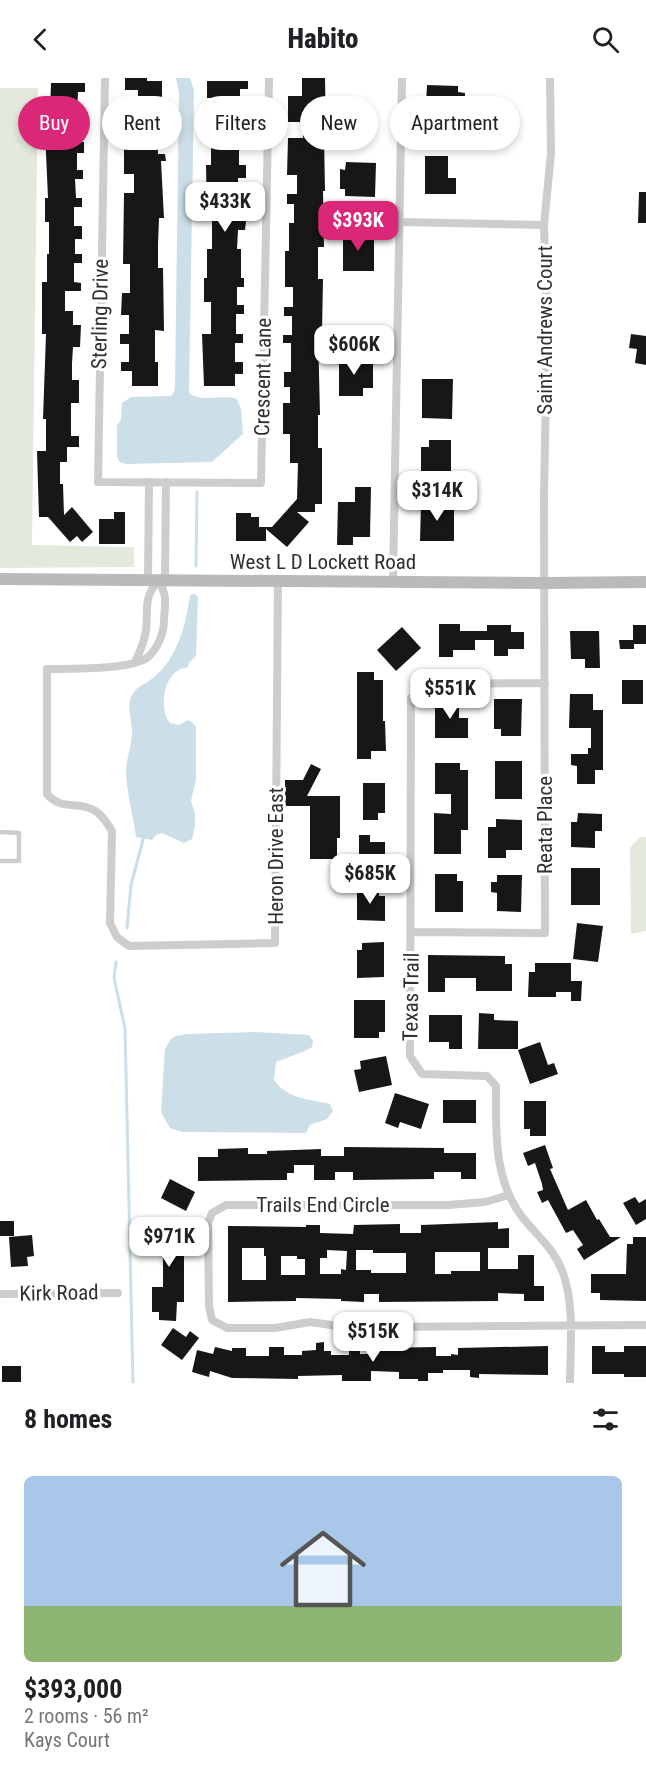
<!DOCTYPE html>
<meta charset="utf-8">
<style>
:root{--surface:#fff;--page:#f2f2f2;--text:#202124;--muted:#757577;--line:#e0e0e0;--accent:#db2777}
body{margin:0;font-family:"Roboto Condensed",sans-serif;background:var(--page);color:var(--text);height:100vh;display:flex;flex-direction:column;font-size:22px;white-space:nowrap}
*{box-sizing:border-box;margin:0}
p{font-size:20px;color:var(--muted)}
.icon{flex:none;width:33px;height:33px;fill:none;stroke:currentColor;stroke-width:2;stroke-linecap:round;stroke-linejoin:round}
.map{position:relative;height:1305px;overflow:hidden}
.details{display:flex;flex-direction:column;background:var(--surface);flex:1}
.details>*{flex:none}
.banner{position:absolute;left:18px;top:18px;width:610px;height:54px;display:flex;gap:12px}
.price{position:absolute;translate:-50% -51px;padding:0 14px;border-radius:12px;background:#fff;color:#222;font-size:20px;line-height:39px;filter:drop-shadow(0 2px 3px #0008)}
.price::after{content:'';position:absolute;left:50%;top:36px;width:18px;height:14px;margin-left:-9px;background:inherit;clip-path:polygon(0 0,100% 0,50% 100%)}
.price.on{background:var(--accent);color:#fff}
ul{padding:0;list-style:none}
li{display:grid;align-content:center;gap:12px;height:318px;padding:0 24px}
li+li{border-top:2px solid var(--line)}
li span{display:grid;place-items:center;height:186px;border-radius:9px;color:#555}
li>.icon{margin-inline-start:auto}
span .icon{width:108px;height:108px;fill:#fffc;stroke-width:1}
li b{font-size:26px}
h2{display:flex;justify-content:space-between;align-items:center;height:72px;padding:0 24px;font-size:26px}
.chip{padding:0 21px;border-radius:27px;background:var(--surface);box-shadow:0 3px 9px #0003;font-size:21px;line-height:54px}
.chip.on{background:var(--accent);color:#fff}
header{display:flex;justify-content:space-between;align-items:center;height:78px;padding:0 24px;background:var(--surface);font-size:27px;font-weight:800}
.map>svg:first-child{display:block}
.green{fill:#e4e9dd}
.water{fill:#ccdee7}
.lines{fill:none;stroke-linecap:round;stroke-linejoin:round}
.stream{stroke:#ccdee7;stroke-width:3}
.building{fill:#171717;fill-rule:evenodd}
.lane{stroke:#cdcdcd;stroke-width:4.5}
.street{stroke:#cdcdcd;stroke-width:8}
.secondary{stroke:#bababa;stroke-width:12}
.labels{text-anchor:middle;stroke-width:6;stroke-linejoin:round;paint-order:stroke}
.street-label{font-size:21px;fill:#303030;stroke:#fff}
</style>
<header><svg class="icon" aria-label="back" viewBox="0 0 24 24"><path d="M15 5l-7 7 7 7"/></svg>Habito<svg class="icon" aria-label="search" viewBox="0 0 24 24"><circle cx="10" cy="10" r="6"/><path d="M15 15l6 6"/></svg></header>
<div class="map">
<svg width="646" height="1305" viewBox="0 0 646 1305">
<rect width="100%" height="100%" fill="#fff"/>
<path class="green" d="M0 10H38L32 467 134 469V489L0 490Z
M640 759H646V853L631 856 630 769Z"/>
<path class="water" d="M176 0H190L194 12 189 315C202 325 222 316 237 321L241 331 243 356 212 384 126 386 120 384 117 379V347L121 342 122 325 131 319 171 318 174 314 175 307 179 15Z
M195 516 198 519 196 578 189 585 188 589C185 590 182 590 179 592 163 600 159 632 170 645L179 647 188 642 194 646 196 649V701L191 723 195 735V748L192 761 184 765 162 755 156 757 152 762 136 759C133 737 127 717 126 695 126 681 132 667 132 653 132 642 126 628 132 617 136 608 146 606 153 600 178 580 186 546 190 517Z
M255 954 309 957 313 963 312 969 305 973 276 984 274 1002C287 1021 309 1021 330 1026L333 1033 327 1041 310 1047 306 1055 182 1054 170 1050 161 1034 165 971 171 961 176 958 187 956Z"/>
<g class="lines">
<path class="stream" d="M196 488 197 414
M127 850 131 807 144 758
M116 884 114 900 125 950 133 1305"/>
</g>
<path class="building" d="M125 0H147V3H162V47H157L158 76H165L166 83H161L164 140H159L158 167V190H163L164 253 155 252V284H158V308H132V293H121V284H129V266H120V256H129V237H121L122 215H130V186H123L124 115H134V96H124V31H138V12H125Z
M302 0H325L326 57H324L325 113H323L324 169H318V201H323L322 254H318L320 337H318V370H322V426H315V434H297L309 444 287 469 266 451V463H236V435H251V439H259V449H272L297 421 298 385H290V356H283V325H290V309H284V294H291V265H283V257H292V238H284V229H293V209H285V173H289V145H294V126H287V116H297V97H287L288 60H303V44H288V18H302Z
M207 3H248V11H240V32H247V69H239V87H246V100H238V115H246V124H238V143H246L245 152H238L237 171H241V200H244V209H237V227H244V236H236V256H243V265H235V284H243V296H235V308H204L202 256H211V224H204V200H207V171H212V139H207L206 87H211V60H213V20H207Z
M51 5H85V14H78L77 36H84V46H77V64H84V75H77V92H83V101H75L76 120H82V129H74V148H82V161H75V176H82V185H74V204L81 205V213H65V233H73V247H81L80 269H73L72 285V302H79V325H71V358H79V369H67V384H60V406H63L64 437 72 429 93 454 82 464 77 458 70 464 48 439H39L37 373H46V341H43L46 256H42V204H47V176H49V144H45V120H48L45 53V36H50Z
M427 7 458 8V14L465 15V31H458L457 47 425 46Z
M425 78H448V100H456V116H425Z
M346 84 376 85 375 119 345 118V111H340V91L345 92Z
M639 114H646V145H638Z
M343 155H374V193H343Z
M631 256 646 258V287L635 285 637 271 629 270Z
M339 276H354V283H373V310H363V318H339Z
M422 301H453L452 341 422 340Z
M429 362H451V397H421V369H429Z
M355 409H371L370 459H353V467H337L338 424H355Z
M421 425 454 426V463H420Z
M114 434H125V466H99V441H114Z
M439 546H460V553H487V547H511V554H524V571H508V578H494V562H475V572H453V579H439Z
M633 547H646V566H634V571H620L619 562H633Z
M402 549 421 570 396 593 377 572Z
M570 553H599L600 590H585V581H571Z
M357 594H374V602H383V643H385L386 673H371V681H357Z
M622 602H643V626H622Z
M570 616H593V632H603V692H595V706H577V688L571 687V676H588V670H591V650H569Z
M494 621H522L521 658H501V651H494Z
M435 622H459V640H468V660H435Z
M495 683H522V721H495Z
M435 685H460V692H468V752H461V776H434V735L451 736V716H435Z
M311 686 321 691 307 718H340V760H337V781H310V728H285V702H303Z
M363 705H385V735H378V742H363Z
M578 735 602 736V753H595V770L571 769V744H577Z
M496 741 522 742V772H506V780H488V749H496Z
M359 757H370V764H385V795H359Z
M571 790H600V827H571Z
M435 796H457V803H463V834H435Z
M497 797H522L521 834 497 833V815L491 814V804H497Z
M357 809 379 810V818H385V843L357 842Z
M577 845 603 848 598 884 573 881Z
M384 864V899L357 900V872H362V865Z
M428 877 505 878V886H512V913H476V900H445V914H428Z
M535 885H571V903H582L581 923H571V914H556V919H528L529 894H535Z
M354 922H385V954H379V960H354Z
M479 935 494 936V942L518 943V971H478Z
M429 937H462V971H449V964H429Z
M540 964 548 987 554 985 558 996 530 1006 518 972Z
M386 978 392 1007 359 1014 354 992 361 991 360 983Z
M395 1015 429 1026 421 1051 400 1044 398 1050 385 1045Z
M443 1022H476V1045H443Z
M524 1023H546V1058H530V1051H524Z
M545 1067 553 1090 550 1091 568 1132 586 1122 597 1142 599 1141 610 1159H621L584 1182 577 1171 583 1167 573 1152 566 1155 548 1122 542 1125 537 1114 543 1112 542 1106 535 1085 528 1088 523 1075Z
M344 1069 444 1070V1075H476V1101H461V1094H434V1101L353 1102V1094H335V1102H314V1087H294V1095H287V1102L198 1103V1079H218V1071L248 1070V1076H267V1073L321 1071V1078H344Z
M170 1101 195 1114 186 1133 161 1120Z
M635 1119 639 1125 646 1121V1141L636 1147 623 1125Z
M152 1140H184V1152H176V1173H184V1224H177L176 1243 159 1242V1234H152V1209H163V1166H152Z
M0 1143H14V1158H0Z
M498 1144V1151L509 1150V1170H488V1191H518V1177H534V1208H544V1223H524V1216L498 1215V1223L379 1224V1216H364V1224L341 1223V1221L296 1220V1223L228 1224V1148L306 1149V1147H320V1155L353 1156 354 1147 400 1146V1155H421V1147ZM242 1170H264V1178H266V1202H242ZM327 1172 347 1173 346 1192 341 1191V1196H320V1180H327ZM356 1172H373V1175H406V1195H371V1192H356ZM435 1174H480V1193H451V1196H435ZM281 1178H297V1181H305V1197H281Z
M32 1157 34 1178 27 1179 28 1188 11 1189 9 1159Z
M633 1159H646V1223L600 1222V1215H591V1196H626L627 1166H633Z
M173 1250 186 1259 190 1253 199 1260 182 1282 161 1267Z
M324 1264V1273H331V1277H349V1269H360V1276H379V1270L436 1269V1278H451V1276L458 1277V1270L548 1268V1297L479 1296V1300L470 1299V1292H443V1295H428V1303H418V1301H399V1294L371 1293V1303H342V1297L298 1298V1301L232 1300 210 1293 209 1299 192 1294 197 1272 213 1276 215 1269 232 1273V1270H246V1278H269V1269H284V1277H302V1273L316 1272V1265Z
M592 1268H605V1274H624V1268H646V1299H624V1296H592Z
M2 1288H21V1304H2Z"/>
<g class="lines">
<path class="lane" d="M0 754 19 755V783H0"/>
<path class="street" d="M105 0 98 404 261 405 269 0
M399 144 544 147
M148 502 149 404
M165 502 166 404
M393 503 402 0
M135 584C140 574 144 564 146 553 149 529 142 524 158 502 168 519 165 523 164 542 164 555 158 570 148 579 133 592 67 591 47 591V716C62 733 75 723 92 731 101 735 107 745 112 753L110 845 117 859 129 868 275 865 278 503
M545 605 425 606 411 620 410 978 422 996 487 998 496 1008C496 1053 493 1102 523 1140 538 1159 554 1170 563 1195 575 1229 570 1270 570 1305
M412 854 545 855 544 418 547 257 544 147 551 75 550 0
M509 1117 485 1124 448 1127H226L212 1135 208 1145 209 1228 212 1242 227 1250H275L310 1244 338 1248 383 1249 646 1247
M0 1216 118 1215"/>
<path class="secondary" d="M0 501 545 505 646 504"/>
</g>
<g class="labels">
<g class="street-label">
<text transform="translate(100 236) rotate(-89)" y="7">Sterling Drive</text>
<text transform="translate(545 252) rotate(-90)" y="7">Saint Andrews Court</text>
<text transform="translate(263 299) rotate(-89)" y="7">Crescent Lane</text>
<text x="323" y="491">West L D Lockett Road</text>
<text transform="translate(545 747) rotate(-90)" y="7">Reata Place</text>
<text transform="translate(276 778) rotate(-90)" y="7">Heron Drive East</text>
<text transform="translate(411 919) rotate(-89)" y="7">Texas Trail</text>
<text x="323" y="1134">Trails End Circle</text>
<text transform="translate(59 1215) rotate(-1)" y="7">Kirk Road</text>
</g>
</g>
</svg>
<b class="price" style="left:225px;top:155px">$433K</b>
<b class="price on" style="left:358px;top:174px">$393K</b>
<b class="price" style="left:354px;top:298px">$606K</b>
<b class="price" style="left:437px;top:444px">$314K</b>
<b class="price" style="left:450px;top:642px">$551K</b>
<b class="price" style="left:370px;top:827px">$685K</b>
<b class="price" style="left:169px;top:1190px">$971K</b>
<b class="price" style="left:373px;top:1285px">$515K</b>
<div class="banner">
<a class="chip on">Buy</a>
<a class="chip">Rent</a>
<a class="chip">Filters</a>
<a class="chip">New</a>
<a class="chip">Apartment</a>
</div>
</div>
<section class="details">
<h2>8 homes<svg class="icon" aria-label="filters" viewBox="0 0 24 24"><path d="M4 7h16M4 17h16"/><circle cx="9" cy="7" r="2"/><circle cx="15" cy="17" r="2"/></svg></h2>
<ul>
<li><span style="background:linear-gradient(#a9c7e8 70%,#8fb573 0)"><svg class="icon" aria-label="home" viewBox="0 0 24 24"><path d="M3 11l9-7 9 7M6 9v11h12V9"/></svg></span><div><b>$393,000</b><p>2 rooms · 56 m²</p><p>Kays Court</p></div></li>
</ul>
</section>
